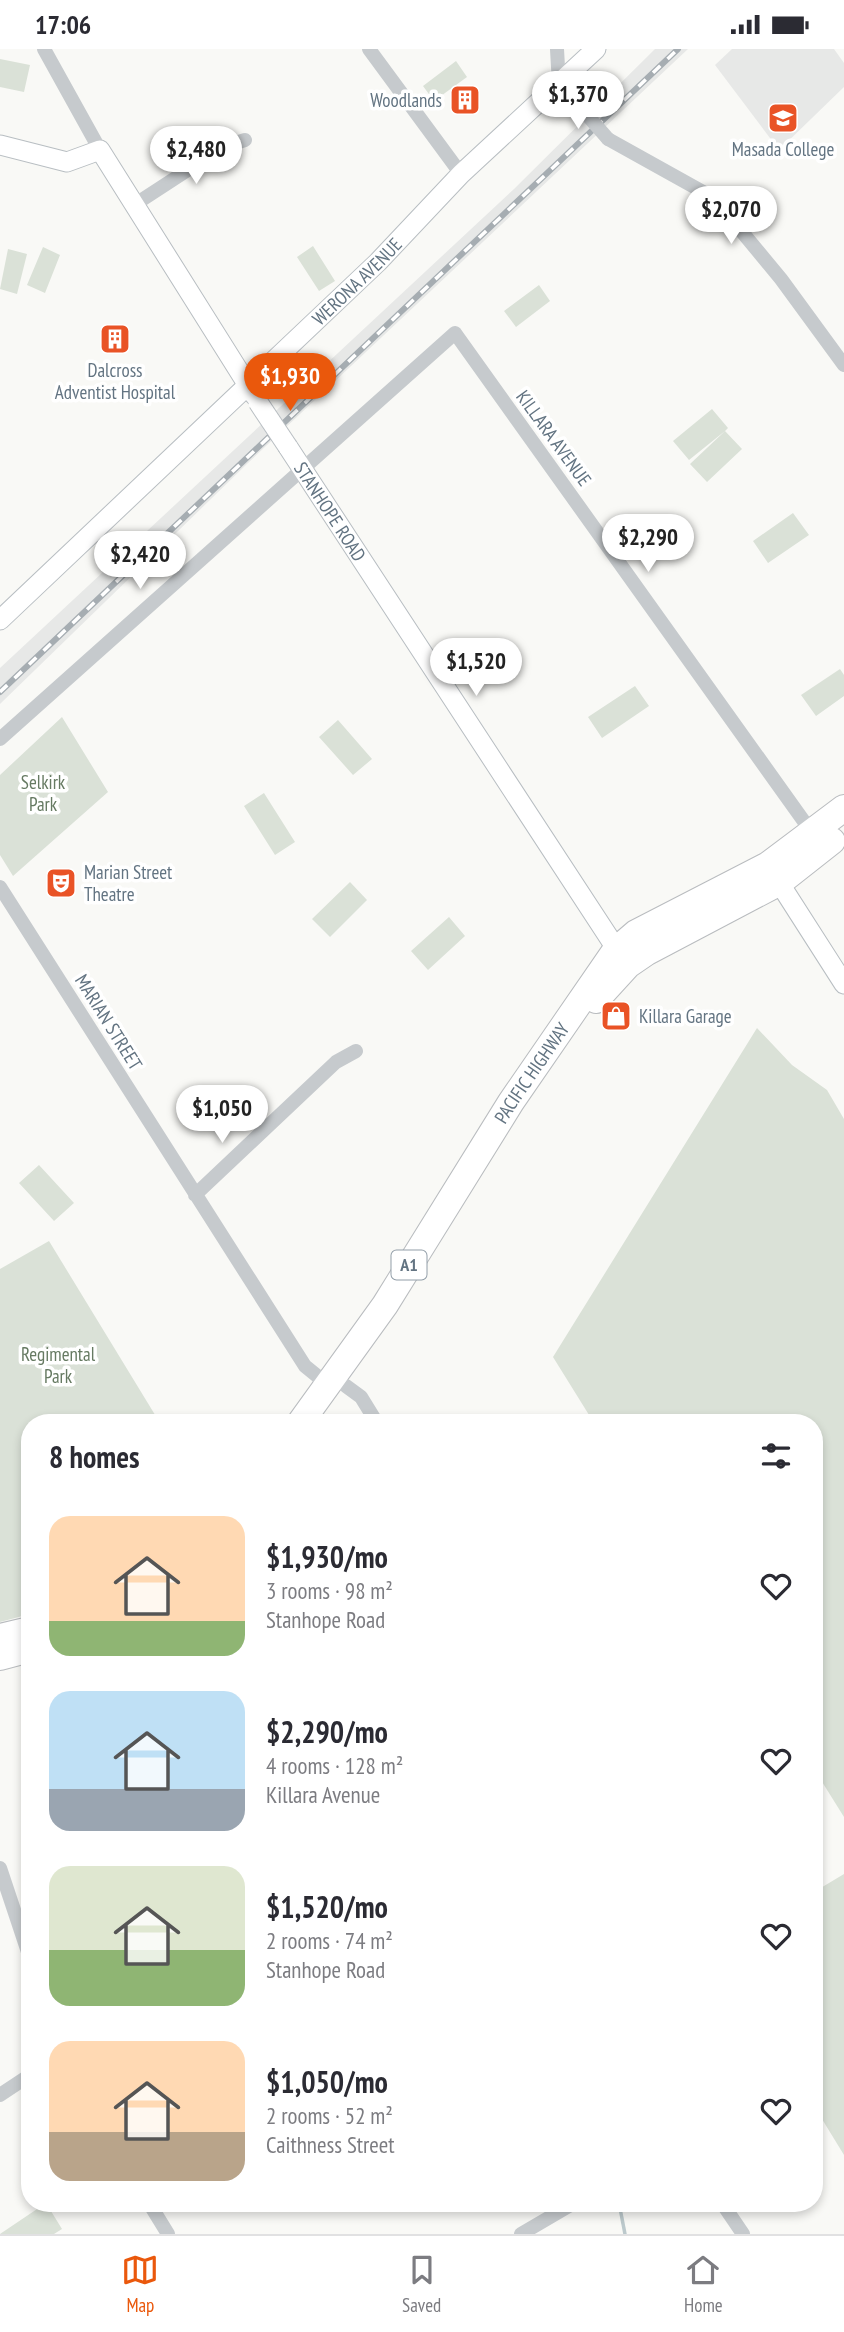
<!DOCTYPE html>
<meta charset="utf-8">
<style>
:root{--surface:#fff;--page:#f2f2f3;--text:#2b2b33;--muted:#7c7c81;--line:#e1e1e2;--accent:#ea580c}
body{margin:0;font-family:"PT Sans Narrow",sans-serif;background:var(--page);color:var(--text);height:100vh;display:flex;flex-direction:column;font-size:26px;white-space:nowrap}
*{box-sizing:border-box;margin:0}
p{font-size:23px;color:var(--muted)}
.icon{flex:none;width:38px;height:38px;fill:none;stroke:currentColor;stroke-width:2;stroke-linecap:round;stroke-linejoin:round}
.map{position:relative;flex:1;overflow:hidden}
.details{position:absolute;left:21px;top:1365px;width:802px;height:798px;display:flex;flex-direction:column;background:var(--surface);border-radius:28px;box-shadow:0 4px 10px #0003}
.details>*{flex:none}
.price{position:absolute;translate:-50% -60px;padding:0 16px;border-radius:24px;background:#fff;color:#222;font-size:23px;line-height:46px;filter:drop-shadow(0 2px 4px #0008)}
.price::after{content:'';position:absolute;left:50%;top:42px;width:21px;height:16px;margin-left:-10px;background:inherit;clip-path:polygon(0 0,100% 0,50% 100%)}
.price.selected{background:var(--accent);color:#fff}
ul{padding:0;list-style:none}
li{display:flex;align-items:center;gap:21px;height:175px;padding:0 28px}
li span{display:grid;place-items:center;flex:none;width:196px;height:140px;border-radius:21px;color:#555}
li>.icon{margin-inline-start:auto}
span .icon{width:84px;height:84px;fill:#fffc;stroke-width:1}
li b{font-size:30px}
h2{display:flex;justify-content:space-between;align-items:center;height:84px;padding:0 28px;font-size:30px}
.status{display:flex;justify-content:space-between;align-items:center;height:49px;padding:0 35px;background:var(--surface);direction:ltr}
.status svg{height:19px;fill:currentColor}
.tabs{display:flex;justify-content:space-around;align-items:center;height:98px;border-top:2px solid var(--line);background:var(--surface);font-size:19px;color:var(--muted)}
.tabs a{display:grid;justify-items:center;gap:4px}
.tabs .selected{color:var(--accent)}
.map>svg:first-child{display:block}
.built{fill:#e7e8e7}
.green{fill:#dae1d7}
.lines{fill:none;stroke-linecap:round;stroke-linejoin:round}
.stream{stroke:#bcc9cc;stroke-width:3.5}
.secondary-casing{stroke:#b8bec2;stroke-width:21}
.highway-casing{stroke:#b9bcbf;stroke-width:28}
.street{stroke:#c6cacd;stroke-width:14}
.secondary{stroke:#fff;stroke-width:19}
.highway{stroke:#fff;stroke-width:26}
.rail-casing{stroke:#a6adb2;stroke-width:6}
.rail{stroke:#fff;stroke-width:3.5;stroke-dasharray:10;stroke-linecap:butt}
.secondary-bridge-casing{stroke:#b8bec2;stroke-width:21;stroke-linecap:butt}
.street-bridge{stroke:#c6cacd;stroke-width:14}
.secondary-bridge{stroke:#fff;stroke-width:19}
.labels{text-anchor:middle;stroke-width:7;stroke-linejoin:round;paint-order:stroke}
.shield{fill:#fff;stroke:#929ea8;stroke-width:2}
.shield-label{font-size:18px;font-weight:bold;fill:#637482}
.poi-label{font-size:19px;fill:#637482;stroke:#fff}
.street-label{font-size:19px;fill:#637482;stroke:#fff}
.park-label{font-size:19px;fill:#667a62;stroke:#fff}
</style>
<div class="status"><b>17:06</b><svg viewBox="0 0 49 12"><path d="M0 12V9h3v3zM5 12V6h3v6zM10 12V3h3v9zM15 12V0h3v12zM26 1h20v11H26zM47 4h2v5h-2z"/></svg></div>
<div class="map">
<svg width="844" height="2185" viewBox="0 0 844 2185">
<rect width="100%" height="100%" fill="#f9f9f6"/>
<path class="built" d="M655 0H688L248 414 0 655V619L514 140Z
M732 0H834L844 14V38L779 101 715 16Z"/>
<path class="green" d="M0 10 30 16 24 43 0 38Z
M456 12 467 28 434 52 423 37Z
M313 197 335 232 319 242 297 208Z
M43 198 60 206 45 244 27 236Z
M8 200 27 205 17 245 0 240Z
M539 236 550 252 516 278 504 262Z
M712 360 728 379 725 382 742 400 707 433 690 415 725 382 689 411 673 392Z
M793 464 809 486 768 514 753 492Z
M840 620 844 626V647L816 667 801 646Z
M635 637 649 657 602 689 588 668Z
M62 668 108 743 13 827 0 806V726Z
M338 671 372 710 353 726 319 688Z
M264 744 295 793 275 806 244 757Z
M350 833 367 851 330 888 312 870Z
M449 868 465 887 428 921 411 902Z
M757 979 792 1016 827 1041 844 1070V1768L814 1720V1374H594L553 1308Z
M39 1116 74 1154 54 1172 19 1134Z
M49 1192 160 1374H30V1565L0 1573V1220Z
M844 1825V2106L814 2057V1843Z
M46 2154 62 2180 54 2185H0Z"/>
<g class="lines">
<path class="stream" d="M619 2154 625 2185"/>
<g class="secondary-casing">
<g id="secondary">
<path d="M0 96 67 113 100 101 254 346"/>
<path id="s1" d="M288 398 623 910"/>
<path id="s2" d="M0 571 378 213 461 125 596 0"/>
<path d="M773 824 844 935"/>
</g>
</g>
<g class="highway-casing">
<g id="highway">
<path d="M596 951 628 916 647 903 780 833 832 792"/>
<path id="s3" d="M300 1374 385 1256 511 1053 615 902 636 884 768 816 844 759"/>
<path d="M0 1588 30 1581"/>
<path d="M0 1608 30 1600"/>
</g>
</g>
<path class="street" d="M44 0 100 101
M369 0 461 125
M557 0 559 36 574 51
M608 90 714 149 781 230 844 316
M134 156 223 98 245 91
M0 690 455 284 813 785
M0 838 305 1317 327 1335
M195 1146 336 1013 356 1002
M346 1337 361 1348 377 1374
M0 1819 30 1909
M0 2046 30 2026
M149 2154 168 2185
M722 2154 743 2185
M521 2185 574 2154"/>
<use href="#secondary" class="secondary"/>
<use href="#highway" class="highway"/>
<g class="rail-casing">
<path id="rail" d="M0 643 678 0"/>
</g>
<use href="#rail" class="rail"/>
<g class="secondary-bridge-casing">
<path id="secondary-bridge" d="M258 353 288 398"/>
</g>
<path class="street-bridge" d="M574 51 608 90"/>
<use href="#secondary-bridge" class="secondary-bridge"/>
</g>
<defs>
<g id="building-square" transform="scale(1.575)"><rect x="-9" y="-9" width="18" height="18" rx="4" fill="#e95326" stroke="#fff"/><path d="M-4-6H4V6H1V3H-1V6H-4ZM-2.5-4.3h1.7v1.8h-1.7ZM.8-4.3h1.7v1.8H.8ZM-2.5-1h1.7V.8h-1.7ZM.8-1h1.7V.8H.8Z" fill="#fff"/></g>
<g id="school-square" transform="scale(1.575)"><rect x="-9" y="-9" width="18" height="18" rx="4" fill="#e95326" stroke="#fff"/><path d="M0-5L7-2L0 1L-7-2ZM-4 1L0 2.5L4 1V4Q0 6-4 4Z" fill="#fff"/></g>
<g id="theatre-square" transform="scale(1.575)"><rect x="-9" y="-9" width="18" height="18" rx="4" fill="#e95326" stroke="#fff"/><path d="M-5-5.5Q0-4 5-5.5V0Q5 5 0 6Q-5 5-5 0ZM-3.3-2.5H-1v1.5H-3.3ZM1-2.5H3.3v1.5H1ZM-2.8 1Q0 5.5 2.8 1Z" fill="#fff"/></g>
<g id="shop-square" transform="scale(1.575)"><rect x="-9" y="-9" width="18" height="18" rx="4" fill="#e95326" stroke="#fff"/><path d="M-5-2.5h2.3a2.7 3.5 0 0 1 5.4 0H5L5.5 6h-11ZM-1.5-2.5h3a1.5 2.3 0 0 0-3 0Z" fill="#fff"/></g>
</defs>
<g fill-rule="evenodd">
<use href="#building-square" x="465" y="51"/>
<use href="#school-square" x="783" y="69"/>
<use href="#building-square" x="115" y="290"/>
<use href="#theatre-square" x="61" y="834"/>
<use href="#shop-square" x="616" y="967"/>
</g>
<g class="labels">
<rect class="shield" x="391.5" y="1201.5" width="35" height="29" rx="5"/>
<g class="shield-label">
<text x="409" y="1222">A1</text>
</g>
<g class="poi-label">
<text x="442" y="58" text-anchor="end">Woodlands</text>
<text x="783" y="107">Masada College</text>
<text x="115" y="328">Dalcross<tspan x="115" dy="22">Adventist Hospital</tspan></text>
<text x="84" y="830" text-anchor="start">Marian Street<tspan x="84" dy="22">Theatre</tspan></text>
<text x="639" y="974" text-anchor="start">Killara Garage</text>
</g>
<g class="street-label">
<text dy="7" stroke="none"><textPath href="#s2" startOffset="492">WERONA AVENUE</textPath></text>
<text transform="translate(554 389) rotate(54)" y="7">KILLARA AVENUE</text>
<text dy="7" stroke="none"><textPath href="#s1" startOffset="77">STANHOPE ROAD</textPath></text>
<text transform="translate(109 973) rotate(58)" y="7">MARIAN STREET</text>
<text dy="7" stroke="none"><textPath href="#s3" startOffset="420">PACIFIC HIGHWAY</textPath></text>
</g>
<g class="park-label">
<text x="43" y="740">Selkirk<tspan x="43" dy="22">Park</tspan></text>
<text x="58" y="1312">Regimental<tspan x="58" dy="22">Park</tspan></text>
</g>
</g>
</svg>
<b class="price" style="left:578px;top:82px">$1,370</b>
<b class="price" style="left:196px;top:137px">$2,480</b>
<b class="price" style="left:731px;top:197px">$2,070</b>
<b class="price selected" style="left:290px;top:364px">$1,930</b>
<b class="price" style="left:648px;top:525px">$2,290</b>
<b class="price" style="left:140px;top:542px">$2,420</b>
<b class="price" style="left:476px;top:649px">$1,520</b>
<b class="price" style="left:222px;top:1096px">$1,050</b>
<section class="details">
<h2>8 homes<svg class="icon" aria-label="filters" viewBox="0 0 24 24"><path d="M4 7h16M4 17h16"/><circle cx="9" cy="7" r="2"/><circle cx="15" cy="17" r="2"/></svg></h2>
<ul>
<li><span style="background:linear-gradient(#ffd9b3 75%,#8fb573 0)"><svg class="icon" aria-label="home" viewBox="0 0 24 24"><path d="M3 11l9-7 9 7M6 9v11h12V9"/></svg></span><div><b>$1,930/mo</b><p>3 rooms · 98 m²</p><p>Stanhope Road</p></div><svg class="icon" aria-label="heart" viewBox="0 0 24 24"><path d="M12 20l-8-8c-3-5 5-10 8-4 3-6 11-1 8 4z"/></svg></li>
<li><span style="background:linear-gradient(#bfe0f5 70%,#9aa5b1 0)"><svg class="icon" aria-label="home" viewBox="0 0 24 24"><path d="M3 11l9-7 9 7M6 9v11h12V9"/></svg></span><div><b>$2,290/mo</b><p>4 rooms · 128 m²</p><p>Killara Avenue</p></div><svg class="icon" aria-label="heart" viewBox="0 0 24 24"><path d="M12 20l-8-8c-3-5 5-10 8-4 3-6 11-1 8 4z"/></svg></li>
<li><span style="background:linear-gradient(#dfe7d0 60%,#8fb573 0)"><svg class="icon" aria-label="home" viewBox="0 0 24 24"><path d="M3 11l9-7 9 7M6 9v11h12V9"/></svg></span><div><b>$1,520/mo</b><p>2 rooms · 74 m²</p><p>Stanhope Road</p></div><svg class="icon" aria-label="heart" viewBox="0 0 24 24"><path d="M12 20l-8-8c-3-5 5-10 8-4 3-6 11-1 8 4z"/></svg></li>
<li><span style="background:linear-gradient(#ffd9b3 65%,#b9a48a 0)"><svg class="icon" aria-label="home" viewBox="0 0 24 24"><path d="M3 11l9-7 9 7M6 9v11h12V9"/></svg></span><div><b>$1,050/mo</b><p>2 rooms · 52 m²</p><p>Caithness Street</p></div><svg class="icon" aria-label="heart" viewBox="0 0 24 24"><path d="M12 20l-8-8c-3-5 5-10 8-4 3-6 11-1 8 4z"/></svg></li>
</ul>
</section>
</div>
<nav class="tabs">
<a class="selected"><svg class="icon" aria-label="map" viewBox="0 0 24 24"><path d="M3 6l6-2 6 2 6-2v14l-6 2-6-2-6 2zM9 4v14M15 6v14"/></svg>Map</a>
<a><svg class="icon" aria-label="saved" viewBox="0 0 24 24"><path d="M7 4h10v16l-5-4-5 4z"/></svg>Saved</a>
<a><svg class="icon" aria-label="home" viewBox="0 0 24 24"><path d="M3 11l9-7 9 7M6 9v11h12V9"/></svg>Home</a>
</nav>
